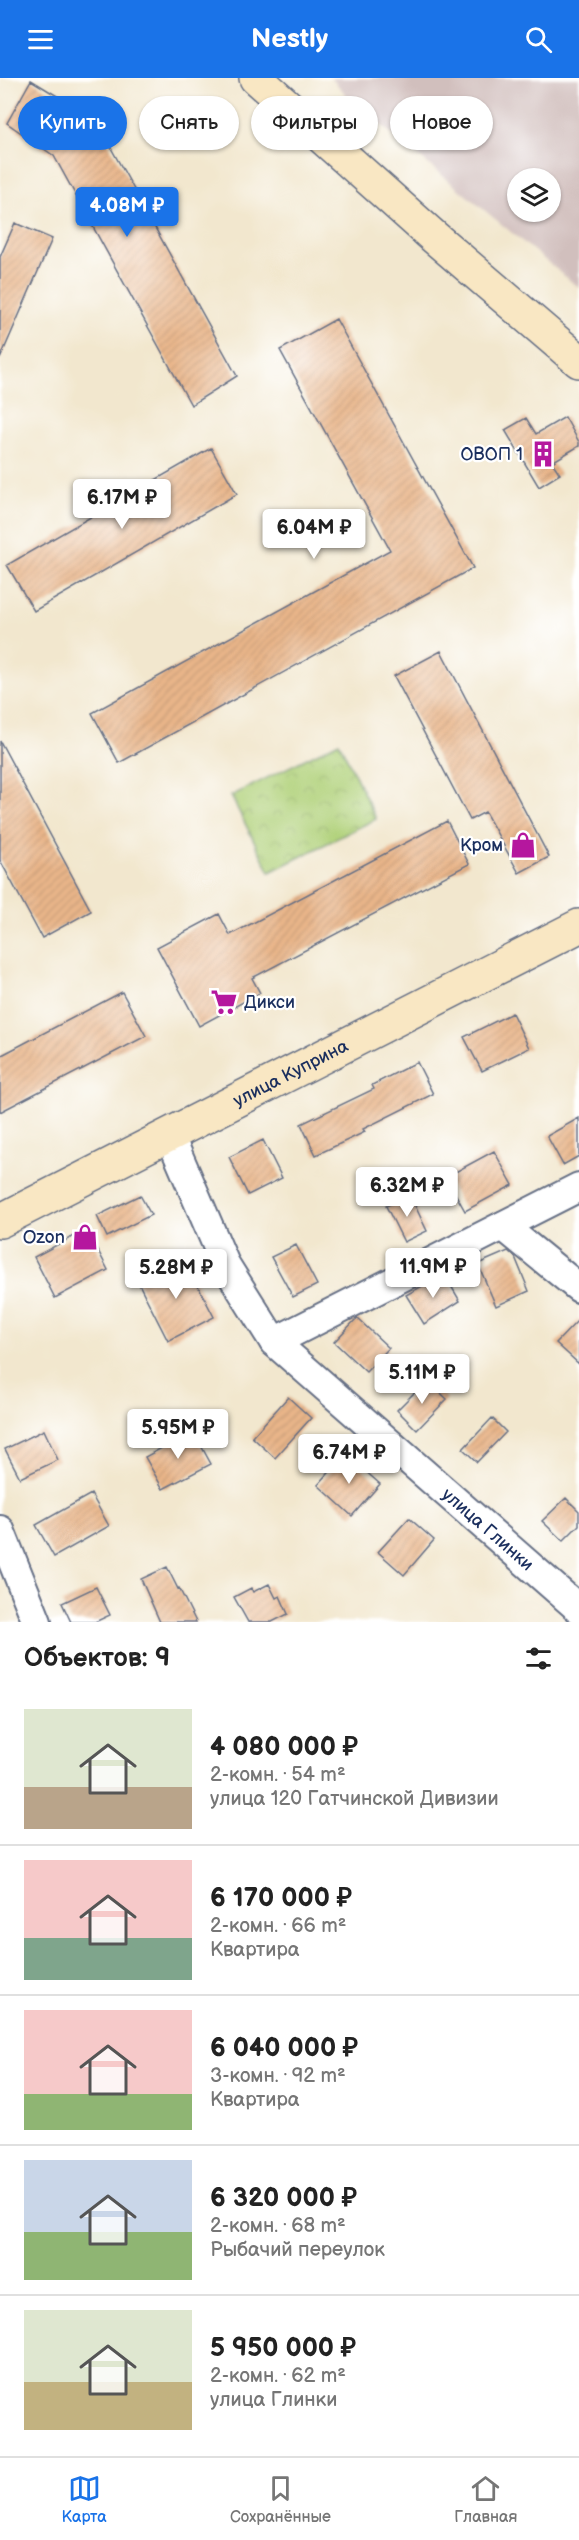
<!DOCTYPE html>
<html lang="ru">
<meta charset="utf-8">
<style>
:root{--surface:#fff;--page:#f2f2f2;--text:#222;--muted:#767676;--line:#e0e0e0;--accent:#1a73e8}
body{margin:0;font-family:"Balsamiq Sans",sans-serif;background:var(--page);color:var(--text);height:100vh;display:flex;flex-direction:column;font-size:22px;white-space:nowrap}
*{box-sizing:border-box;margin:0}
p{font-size:20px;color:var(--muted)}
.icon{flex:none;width:33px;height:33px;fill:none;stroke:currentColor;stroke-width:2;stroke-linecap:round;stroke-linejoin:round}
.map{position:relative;height:1544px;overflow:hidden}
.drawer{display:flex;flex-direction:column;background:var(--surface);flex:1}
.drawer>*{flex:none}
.hud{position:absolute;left:18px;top:18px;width:543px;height:54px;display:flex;gap:12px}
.buttons{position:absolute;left:507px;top:90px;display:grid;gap:12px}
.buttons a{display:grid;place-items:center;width:54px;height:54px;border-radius:50%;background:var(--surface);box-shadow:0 2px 4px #0004;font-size:30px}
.price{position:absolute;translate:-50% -51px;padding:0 14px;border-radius:6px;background:#fff;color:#222;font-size:20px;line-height:39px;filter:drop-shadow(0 2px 3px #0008)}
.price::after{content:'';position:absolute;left:50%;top:36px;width:18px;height:14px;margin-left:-9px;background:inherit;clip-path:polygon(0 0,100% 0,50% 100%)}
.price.active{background:var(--accent);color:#fff}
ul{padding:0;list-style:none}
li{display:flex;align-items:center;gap:18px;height:150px;padding:0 24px}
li+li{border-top:2px solid var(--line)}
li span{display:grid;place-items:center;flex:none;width:168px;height:120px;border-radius:0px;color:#555}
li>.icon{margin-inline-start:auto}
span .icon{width:72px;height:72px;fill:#fffc;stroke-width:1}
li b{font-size:26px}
h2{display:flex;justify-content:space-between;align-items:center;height:72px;padding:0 24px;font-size:26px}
.chip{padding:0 21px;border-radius:27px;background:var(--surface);box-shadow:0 2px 4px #0004;font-size:21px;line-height:54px}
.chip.active{background:var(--accent);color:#fff}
header{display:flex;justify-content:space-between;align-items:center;height:78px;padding:0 24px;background:var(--accent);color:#fff;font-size:27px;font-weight:800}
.tab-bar{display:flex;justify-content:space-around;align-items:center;height:84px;border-top:2px solid var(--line);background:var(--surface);font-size:16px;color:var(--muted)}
.tab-bar a{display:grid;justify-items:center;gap:3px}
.tab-bar .active{color:var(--accent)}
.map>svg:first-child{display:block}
.industrial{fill:#d1bfbd;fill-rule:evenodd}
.park{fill:url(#park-crowns);stroke:#65806a;stroke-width:1.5}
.building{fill:url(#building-hatch)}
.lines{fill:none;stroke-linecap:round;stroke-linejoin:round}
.street-casing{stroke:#666f85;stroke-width:32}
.secondary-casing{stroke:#666f85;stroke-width:36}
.street{stroke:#fff;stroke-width:28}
.secondary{stroke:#f9e7c3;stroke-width:33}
.labels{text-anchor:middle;stroke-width:4.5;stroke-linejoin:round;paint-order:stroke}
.poi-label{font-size:18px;fill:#1b2f5e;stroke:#fff;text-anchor:end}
.street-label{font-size:18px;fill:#1b2f5e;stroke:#fff}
</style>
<header><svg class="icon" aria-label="menu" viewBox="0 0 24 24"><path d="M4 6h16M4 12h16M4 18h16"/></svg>Nestly<svg class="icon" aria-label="search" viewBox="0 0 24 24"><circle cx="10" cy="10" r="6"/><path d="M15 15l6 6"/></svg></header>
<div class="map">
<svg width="579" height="1544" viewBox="0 0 579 1544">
<defs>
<pattern id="park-crowns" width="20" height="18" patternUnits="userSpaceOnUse" patternTransform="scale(1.5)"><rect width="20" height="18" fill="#afd077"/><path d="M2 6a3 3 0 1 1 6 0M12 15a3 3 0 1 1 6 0" fill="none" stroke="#96b369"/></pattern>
<pattern id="building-hatch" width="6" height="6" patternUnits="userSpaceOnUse" patternTransform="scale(1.5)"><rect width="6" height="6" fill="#e9b589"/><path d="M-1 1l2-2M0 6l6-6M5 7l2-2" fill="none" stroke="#c79c79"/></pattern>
</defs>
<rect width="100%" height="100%" fill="#fff"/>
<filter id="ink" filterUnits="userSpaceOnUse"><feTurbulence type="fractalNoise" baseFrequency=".0167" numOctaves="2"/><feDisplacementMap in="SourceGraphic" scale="12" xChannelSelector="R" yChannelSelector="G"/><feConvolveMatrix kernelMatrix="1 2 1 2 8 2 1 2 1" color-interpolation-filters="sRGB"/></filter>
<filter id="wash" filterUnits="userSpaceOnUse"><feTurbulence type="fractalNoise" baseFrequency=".008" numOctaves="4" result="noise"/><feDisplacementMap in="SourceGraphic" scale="24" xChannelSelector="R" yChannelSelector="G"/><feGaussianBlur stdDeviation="1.35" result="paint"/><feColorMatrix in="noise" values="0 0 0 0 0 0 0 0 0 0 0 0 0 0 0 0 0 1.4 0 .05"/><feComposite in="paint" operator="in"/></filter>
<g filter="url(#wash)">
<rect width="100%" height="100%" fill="#f2e7ce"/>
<path class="industrial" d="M331 0H579V210L354 25ZM518 100H550V134H518Z"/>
<path class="park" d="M339 664 376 741 270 794 231 718Z"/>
<g id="blocks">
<path class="building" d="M31 2 95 41 237 298 191 327 54 78 7 45Z
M15 145 52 161 0 281V179Z
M336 241 473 490 119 685 92 635 390 472 280 272Z
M565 339 579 364V368L552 384 560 396 539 409 505 352 526 340 536 356Z
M211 370 237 416 34 533 7 487Z
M441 573 549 779 519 795 485 734 470 742 394 598Z
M0 663 91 833 42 860 0 782Z
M447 743 469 786 252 900 260 915 199 948 157 869 219 836 230 857Z
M122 914 146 958 0 1034V978Z
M512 935 529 970 482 993 464 959Z
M417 984 433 1016 363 1051 365 1054 316 1077 301 1046 374 1011 372 1007Z
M579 1040V1078L563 1087 547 1058Z
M263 1062 282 1100 248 1117 229 1079Z
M494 1073 513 1107 465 1133 446 1099Z
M140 1117 151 1137 107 1159 97 1138Z
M410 1117 427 1153 404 1164 386 1128Z
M87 1151 108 1192 55 1220 34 1179Z
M296 1167 317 1207 293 1219 271 1179Z
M508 1173 515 1179 529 1213 496 1228 478 1186Z
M184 1181 214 1239 168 1263 138 1204Z
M444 1196 460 1223 424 1246 406 1217Z
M357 1240 389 1270 366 1294 334 1264Z
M579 1241V1286L556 1265Z
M427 1302 447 1321 417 1352 397 1332Z
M288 1319 311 1340 275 1380 252 1359Z
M492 1340 506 1354 477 1384 463 1371Z
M44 1352 58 1382 20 1400 5 1371Z
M193 1353 211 1386 163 1411 145 1379Z
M346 1376 380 1406 352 1438 318 1407Z
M91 1416 109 1448 54 1479 36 1447Z
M566 1420 579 1433V1447L563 1463 542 1443Z
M409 1440 434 1462 404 1497 378 1474Z
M167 1489 178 1511 179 1510 196 1544H160L141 1501Z
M269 1506 276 1520 280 1518 288 1536 272 1544H248L234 1519 251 1510 253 1514Z
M96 1509 110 1537 95 1544H71L62 1525Z"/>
</g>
</g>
<g filter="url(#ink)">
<use href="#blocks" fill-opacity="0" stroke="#666f85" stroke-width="1.5"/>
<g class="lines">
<g class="street-casing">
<g id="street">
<path id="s1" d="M169 1056 225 1186 274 1264 579 1531"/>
<path d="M503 1148 579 1210"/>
<path d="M274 1264 579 1109"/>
<path d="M0 1452 37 1544"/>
</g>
</g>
<g class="secondary-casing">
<g id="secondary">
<path d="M256 0 434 159 579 283"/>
<path id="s2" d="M0 1143 579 848"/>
</g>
</g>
<use href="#street" class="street"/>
<use href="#secondary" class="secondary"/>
</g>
</g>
<defs>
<g id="building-bare" transform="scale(2.07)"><path d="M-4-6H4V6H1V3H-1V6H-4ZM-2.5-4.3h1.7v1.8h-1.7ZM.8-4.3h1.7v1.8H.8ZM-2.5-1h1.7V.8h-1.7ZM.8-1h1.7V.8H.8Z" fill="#b5179e" stroke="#fff" stroke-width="2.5" paint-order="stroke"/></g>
<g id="shop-bare" transform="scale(2.07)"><path d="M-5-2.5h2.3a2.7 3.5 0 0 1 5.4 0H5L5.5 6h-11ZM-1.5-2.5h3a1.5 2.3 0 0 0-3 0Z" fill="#b5179e" stroke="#fff" stroke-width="2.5" paint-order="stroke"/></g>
<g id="supermarket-bare" transform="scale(2.07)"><path d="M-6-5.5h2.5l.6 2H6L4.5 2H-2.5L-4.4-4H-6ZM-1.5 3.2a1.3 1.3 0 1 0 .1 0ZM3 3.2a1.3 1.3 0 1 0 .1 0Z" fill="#b5179e" stroke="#fff" stroke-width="2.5" paint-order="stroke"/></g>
</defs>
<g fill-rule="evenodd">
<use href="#building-bare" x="543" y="376"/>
<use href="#shop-bare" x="523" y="767"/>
<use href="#supermarket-bare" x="224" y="924"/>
<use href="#shop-bare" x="85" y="1159"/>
</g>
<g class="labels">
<g class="poi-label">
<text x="523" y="382">ОВОП 1</text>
<text x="503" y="773">Кром</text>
<text x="244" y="930" text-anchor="start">Дикси</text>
<text x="65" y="1165">Ozon</text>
</g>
<g class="street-label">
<text dy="6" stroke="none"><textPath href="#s2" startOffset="326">улица Куприна</textPath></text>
<text dy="6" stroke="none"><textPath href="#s1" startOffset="518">улица Глинки</textPath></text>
</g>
</g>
</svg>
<div class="buttons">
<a><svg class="icon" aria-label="layers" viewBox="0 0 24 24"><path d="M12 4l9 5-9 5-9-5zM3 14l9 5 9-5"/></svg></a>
</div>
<b class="price active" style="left:127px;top:160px">4.08M ₽</b>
<b class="price" style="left:122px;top:452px">6.17M ₽</b>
<b class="price" style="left:314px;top:482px">6.04M ₽</b>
<b class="price" style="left:407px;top:1140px">6.32M ₽</b>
<b class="price" style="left:433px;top:1221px">11.9M ₽</b>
<b class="price" style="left:176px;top:1222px">5.28M ₽</b>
<b class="price" style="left:422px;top:1327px">5.11M ₽</b>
<b class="price" style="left:178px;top:1382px">5.95M ₽</b>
<b class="price" style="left:349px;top:1407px">6.74M ₽</b>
<div class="hud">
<a class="chip active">Купить</a>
<a class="chip">Снять</a>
<a class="chip">Фильтры</a>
<a class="chip">Новое</a>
</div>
</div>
<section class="drawer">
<h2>Объектов: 9<svg class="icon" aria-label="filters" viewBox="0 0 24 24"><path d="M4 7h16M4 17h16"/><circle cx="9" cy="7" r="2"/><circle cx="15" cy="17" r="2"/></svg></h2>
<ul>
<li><span style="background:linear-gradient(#dfe7d0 65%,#b9a48a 0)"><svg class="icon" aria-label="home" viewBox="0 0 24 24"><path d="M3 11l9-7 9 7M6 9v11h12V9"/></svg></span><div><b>4 080 000 ₽</b><p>2-комн. · 54 m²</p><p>улица 120 Гатчинской Дивизии</p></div></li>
<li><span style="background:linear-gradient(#f6c9c9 65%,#7fa58c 0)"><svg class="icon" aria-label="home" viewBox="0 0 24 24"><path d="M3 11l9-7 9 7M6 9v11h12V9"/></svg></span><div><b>6 170 000 ₽</b><p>2-комн. · 66 m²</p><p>Квартира</p></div></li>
<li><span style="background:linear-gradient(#f6c9c9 70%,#8fb573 0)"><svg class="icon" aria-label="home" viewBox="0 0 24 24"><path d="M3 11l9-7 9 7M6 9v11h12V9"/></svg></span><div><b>6 040 000 ₽</b><p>3-комн. · 92 m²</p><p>Квартира</p></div></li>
<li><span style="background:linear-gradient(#c9d6e8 60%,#8fb573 0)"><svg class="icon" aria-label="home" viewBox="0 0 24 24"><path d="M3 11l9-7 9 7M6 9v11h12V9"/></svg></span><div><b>6 320 000 ₽</b><p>2-комн. · 68 m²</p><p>Рыбачий переулок</p></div></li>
<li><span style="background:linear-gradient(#dfe7d0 60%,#c2b280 0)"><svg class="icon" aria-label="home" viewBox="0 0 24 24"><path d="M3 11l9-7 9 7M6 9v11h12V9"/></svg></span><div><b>5 950 000 ₽</b><p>2-комн. · 62 m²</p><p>улица Глинки</p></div></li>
</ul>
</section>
<nav class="tab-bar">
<a class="active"><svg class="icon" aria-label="map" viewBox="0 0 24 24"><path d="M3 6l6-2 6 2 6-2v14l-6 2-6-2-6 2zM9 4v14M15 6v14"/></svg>Карта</a>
<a><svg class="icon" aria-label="saved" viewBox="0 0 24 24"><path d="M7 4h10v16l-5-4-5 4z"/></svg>Сохранённые</a>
<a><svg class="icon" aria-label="home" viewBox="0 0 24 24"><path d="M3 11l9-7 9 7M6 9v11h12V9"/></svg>Главная</a>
</nav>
